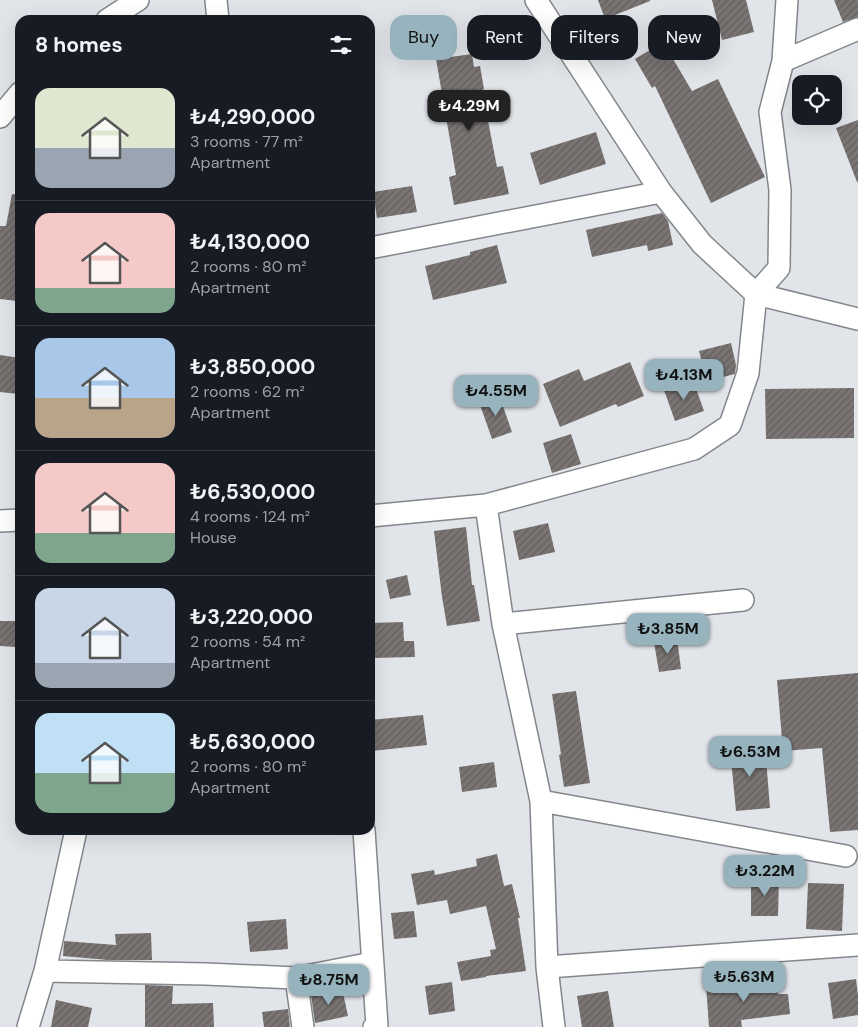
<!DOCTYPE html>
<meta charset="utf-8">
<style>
:root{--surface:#171b24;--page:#242831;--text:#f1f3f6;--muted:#9ea1a6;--line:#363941;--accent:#96b3be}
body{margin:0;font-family:"DM Sans",sans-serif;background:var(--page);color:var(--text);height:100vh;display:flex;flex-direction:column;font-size:19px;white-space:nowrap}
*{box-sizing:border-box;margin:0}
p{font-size:16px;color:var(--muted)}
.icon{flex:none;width:28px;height:28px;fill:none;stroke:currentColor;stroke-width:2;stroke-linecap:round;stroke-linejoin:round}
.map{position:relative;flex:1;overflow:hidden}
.drawer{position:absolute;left:15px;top:15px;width:360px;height:820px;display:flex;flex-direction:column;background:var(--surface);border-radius:15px;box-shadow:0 5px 20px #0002}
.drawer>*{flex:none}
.top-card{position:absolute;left:390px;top:15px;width:392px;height:45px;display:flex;gap:10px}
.controls{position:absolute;left:792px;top:75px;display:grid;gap:10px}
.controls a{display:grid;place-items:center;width:50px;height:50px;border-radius:10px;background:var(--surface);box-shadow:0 5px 20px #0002;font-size:25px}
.price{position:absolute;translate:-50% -42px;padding:0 11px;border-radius:10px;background:var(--accent);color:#111;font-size:16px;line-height:32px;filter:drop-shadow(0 1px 2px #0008)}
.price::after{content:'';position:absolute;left:50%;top:30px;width:15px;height:11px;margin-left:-8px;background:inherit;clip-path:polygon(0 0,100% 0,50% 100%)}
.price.selected{background:#222;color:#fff}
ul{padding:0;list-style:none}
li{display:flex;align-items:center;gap:15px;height:125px;padding:0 20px}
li+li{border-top:1px solid var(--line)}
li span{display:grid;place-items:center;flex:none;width:140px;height:100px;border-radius:15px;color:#555}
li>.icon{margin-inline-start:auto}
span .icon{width:60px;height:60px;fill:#fffc;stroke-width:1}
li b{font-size:21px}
h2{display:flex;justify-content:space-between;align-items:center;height:60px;padding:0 20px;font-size:21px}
.pill{padding:0 18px;border-radius:15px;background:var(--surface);box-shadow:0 5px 20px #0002;font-size:18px;line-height:45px}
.pill.selected{background:var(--accent);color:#111}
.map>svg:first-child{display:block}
.building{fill:url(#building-hatch)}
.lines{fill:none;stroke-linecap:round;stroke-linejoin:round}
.minor-casing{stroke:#83878b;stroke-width:24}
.minor{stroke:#fff;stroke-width:21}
</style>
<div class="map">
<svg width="858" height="1027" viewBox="0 0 858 1027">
<defs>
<pattern id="building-hatch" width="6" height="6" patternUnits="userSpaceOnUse" patternTransform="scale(1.25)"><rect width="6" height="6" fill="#7a7473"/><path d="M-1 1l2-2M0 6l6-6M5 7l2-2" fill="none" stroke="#64605f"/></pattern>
</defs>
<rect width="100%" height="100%" fill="#e1e5e9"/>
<path class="building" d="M598 0H650V1L605 19Z
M712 0H746L754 32 722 40Z
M834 0H858V17L843 22Z
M663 42 692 91 718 79 765 177 711 203 655 86 652 88 635 59Z
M472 54 474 67 480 66 484 89 482 90 497 167 503 166 509 194 454 205 449 177 456 175 436 59Z
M858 120V182H857L836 128Z
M596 132 606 164 540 185 530 153Z
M412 186 417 212 377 218 373 192Z
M12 194 20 195V254L18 276H20L17 301 0 299V226H6Z
M662 213 668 221 673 245 648 251 647 245 592 257 586 230Z
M497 245 507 283 433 300 425 266 470 255V252Z
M731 343 736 365 735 374 707 381 699 351Z
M0 355 20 358V379L18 394 0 392Z
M630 362 644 396 618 407 616 404 560 427 543 384 579 369 584 381Z
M693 380 704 411 675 421 664 390Z
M854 388V438L766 439 765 389Z
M499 395 512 432 492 439 479 402Z
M571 434 581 464 552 473 543 443Z
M548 523 555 552 519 560 513 531Z
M466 527 472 585H474L480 621 447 626 442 597 434 531Z
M407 575 411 595 390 599 386 580Z
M0 621H16V647L0 646Z
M403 622 404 641H414L415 657 372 658 371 623Z
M677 638 681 669 659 672 654 642Z
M858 673V830L830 832 822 748 783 751 777 680Z
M576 691 590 783 564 787 559 755 561 754 552 694Z
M423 715 427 745 372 751 370 720Z
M765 746 770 808 736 811 730 749Z
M494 762 497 787 462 792 459 767Z
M497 854 504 886 512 884 520 918H518L526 971 486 976V977L461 981 457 962 491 956 490 950 496 949 486 906 450 914 447 900 417 905 411 874 434 870 435 875 477 866 476 859Z
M751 877 779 878 778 916H751Z
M808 883 844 884 842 931 806 929Z
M414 911 417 937 394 939 391 913Z
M286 919 288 949 250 952 247 922Z
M151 933 152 960H108L63 956 64 941 116 945 115 934Z
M856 979 858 995V1015L833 1019 828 983Z
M452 982 455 1011 429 1015 425 986Z
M778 982V994H788L790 1014 741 1020 742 1027H709L706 985 739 983V987Z
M145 985 173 986 172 1004 213 1003 214 1027H145Z
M342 988 348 1016 315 1023 311 995Z
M608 991 614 1027H582L577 996Z
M56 1000 92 1008 88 1027H51Z
M288 1009 290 1027H264L262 1012Z"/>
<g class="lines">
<g class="minor-casing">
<path id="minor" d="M216 0 218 20
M536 0 661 192 702 244 756 294 858 319
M107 20 138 0
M783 61 858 29
M0 117 20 93
M370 248 661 192
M486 505 503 624 541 801 547 967 554 1027
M370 516 486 505 694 449 730 425 748 373 756 294 779 268 780 190 770 112 783 61 787 0
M0 521 20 520
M503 624 743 600
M541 801 846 856
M364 830 377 1026 374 1027
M547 967 858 945
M45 971 206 974 296 978 372 963
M296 978 303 1027
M28 1027 45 971 76 830"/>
</g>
<use href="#minor" class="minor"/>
</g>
</svg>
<div class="controls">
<a><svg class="icon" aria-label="locate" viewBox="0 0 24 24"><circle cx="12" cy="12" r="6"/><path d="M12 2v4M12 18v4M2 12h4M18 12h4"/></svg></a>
</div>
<b class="price selected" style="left:469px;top:132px">₺4.29M</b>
<b class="price" style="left:684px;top:401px">₺4.13M</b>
<b class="price" style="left:496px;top:417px">₺4.55M</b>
<b class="price" style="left:668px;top:655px">₺3.85M</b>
<b class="price" style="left:750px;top:778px">₺6.53M</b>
<b class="price" style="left:765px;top:897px">₺3.22M</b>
<b class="price" style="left:744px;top:1003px">₺5.63M</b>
<b class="price" style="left:329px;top:1006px">₺8.75M</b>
<div class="top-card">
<a class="pill selected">Buy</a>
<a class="pill">Rent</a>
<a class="pill">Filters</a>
<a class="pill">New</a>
</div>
<section class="drawer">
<h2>8 homes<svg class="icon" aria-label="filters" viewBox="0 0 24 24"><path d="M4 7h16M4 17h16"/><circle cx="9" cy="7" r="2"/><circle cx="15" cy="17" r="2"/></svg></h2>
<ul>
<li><span style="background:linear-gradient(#dfe7d0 60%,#9aa5b1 0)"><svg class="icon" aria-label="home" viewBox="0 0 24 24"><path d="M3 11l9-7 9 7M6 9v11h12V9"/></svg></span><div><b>₺4,290,000</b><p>3 rooms · 77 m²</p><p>Apartment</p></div></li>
<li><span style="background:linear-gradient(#f6c9c9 75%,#7fa58c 0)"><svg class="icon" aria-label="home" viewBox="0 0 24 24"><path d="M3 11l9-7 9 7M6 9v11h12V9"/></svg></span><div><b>₺4,130,000</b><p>2 rooms · 80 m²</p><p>Apartment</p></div></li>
<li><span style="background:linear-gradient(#a9c7e8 60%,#b9a48a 0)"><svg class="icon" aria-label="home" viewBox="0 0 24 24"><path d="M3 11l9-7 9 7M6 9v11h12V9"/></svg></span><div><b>₺3,850,000</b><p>2 rooms · 62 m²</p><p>Apartment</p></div></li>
<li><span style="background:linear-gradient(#f6c9c9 70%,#7fa58c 0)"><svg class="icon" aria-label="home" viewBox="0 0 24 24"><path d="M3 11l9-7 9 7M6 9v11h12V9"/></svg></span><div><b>₺6,530,000</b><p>4 rooms · 124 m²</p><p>House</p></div></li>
<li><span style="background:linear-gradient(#c9d6e8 75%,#9aa5b1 0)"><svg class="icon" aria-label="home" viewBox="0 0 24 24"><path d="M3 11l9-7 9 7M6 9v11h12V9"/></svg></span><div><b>₺3,220,000</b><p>2 rooms · 54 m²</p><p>Apartment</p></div></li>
<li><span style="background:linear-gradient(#bfe0f5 60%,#7fa58c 0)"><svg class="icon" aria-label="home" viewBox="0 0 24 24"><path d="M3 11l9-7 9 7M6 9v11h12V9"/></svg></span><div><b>₺5,630,000</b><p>2 rooms · 80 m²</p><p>Apartment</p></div></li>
</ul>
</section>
</div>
